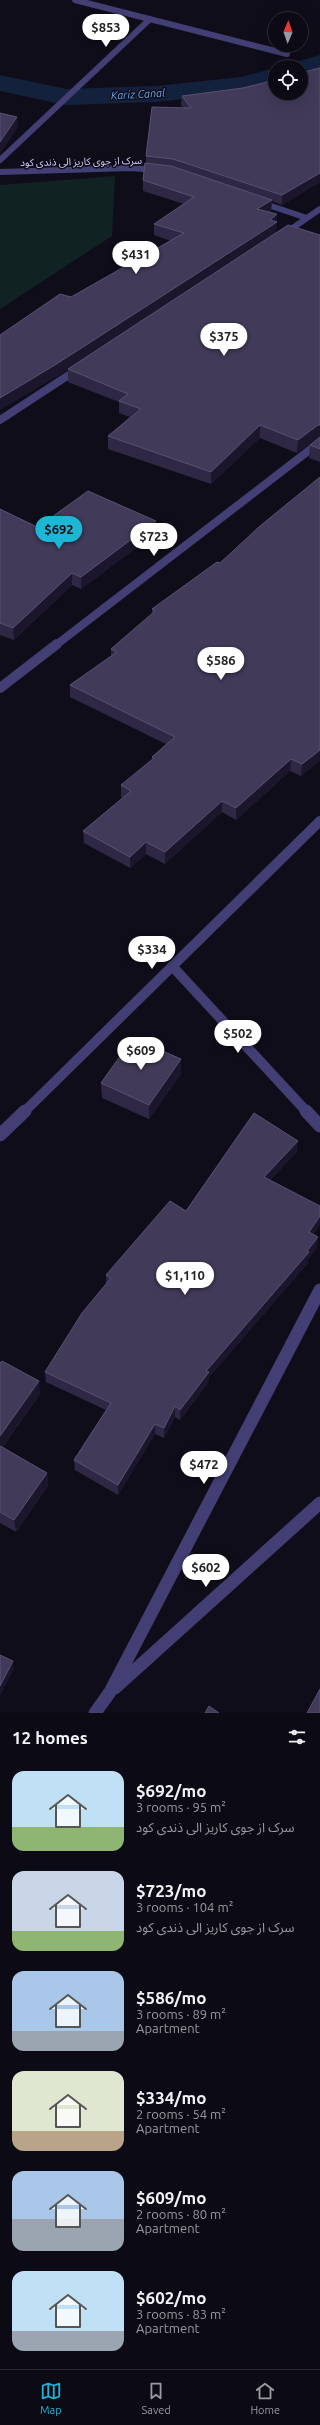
<!DOCTYPE html>
<meta charset="utf-8">
<style>
:root{--surface:#0c0a14;--page:#15131d;--text:#f1f3f6;--muted:#9a9aa0;--line:#2c2b34;--accent:#1db6d4}
body{margin:0;font-family:Ubuntu,"Noto Sans Arabic",sans-serif;background:var(--page);color:var(--text);height:100vh;display:flex;flex-direction:column;font-size:15px;white-space:nowrap}
*{box-sizing:border-box;margin:0}
p{font-size:13px;color:var(--muted)}
.icon{flex:none;width:22px;height:22px;fill:none;stroke:currentColor;stroke-width:2;stroke-linecap:round;stroke-linejoin:round}
.map{position:relative;height:1713px;overflow:hidden}
.sheet{display:flex;flex-direction:column;background:var(--surface);flex:1}
.sheet>*{flex:none}
.needle{width:26px;rotate:2deg}
.tools{position:absolute;left:268px;top:12px;display:grid;gap:8px}
.tools a{display:grid;place-items:center;width:40px;height:40px;border-radius:50%;background:var(--surface);box-shadow:0 4px 16px #0002,0 0 0 1px var(--line);font-size:20px}
.price{position:absolute;translate:-50% -34px;padding:0 9px;border-radius:14px;background:#fff;color:#222;font-size:13px;line-height:26px;filter:drop-shadow(0 1px 2px #0008)}
.price::after{content:'';position:absolute;left:50%;top:24px;width:12px;height:9px;margin-left:-6px;background:inherit;clip-path:polygon(0 0,100% 0,50% 100%)}
.price.active{background:var(--accent);color:#111}
ul{padding:0;list-style:none}
li{display:flex;align-items:center;gap:12px;height:100px;padding:0 12px}
li span{display:grid;place-items:center;flex:none;width:112px;height:80px;border-radius:12px;color:#555}
li>.icon{margin-inline-start:auto}
span .icon{width:48px;height:48px;fill:#fffc;stroke-width:1}
li b{font-size:17px}
h2{display:flex;justify-content:space-between;align-items:center;height:48px;padding:0 12px;font-size:17px}
.dock{display:flex;justify-content:space-around;align-items:center;height:56px;border-top:1px solid var(--line);background:var(--surface);font-size:11px;color:var(--muted)}
.dock a{display:grid;justify-items:center;gap:2px}
.dock .active{color:var(--accent)}
.map>svg:first-child{display:block}
.green{fill:#112223}
.lines{fill:none;stroke-linecap:round;stroke-linejoin:round}
.canal{fill:#13213d;fill-rule:evenodd}
.minor-far3{stroke:#433e73;stroke-width:6}
.minor-far2{stroke:#433e73;stroke-width:8}
.minor-far1{stroke:#433e73;stroke-width:10}
.minor{stroke:#433e73;stroke-width:13}
.wall{fill:#2f2845}
.shaded-wall{fill:#1b162c}
.building{fill:#413a59;stroke:#585172}
.labels{text-anchor:middle;stroke-width:3;stroke-linejoin:round;paint-order:stroke}
.far-street-label{font-size:10px;fill:#d4cdf8;stroke:#100d1a}
.far-water-label{font-size:11px;font-style:italic;fill:#68a6eb;stroke:#100d1a}
</style>
<div class="map">
<svg width="320" height="1713" viewBox="0 0 320 1713">
<rect width="100%" height="100%" fill="#100d1a"/>
<path class="green" d="M115 176 112 236 0 309V185Z"/>
<g class="lines">
<path class="canal" d="M320 55V72L301 77V67H289L292 63Z
M275 68V84L242 93 156 102 66 105 0 91V75L66 89 156 86 241 77Z"/>
<path class="minor-far3" d="M75 0 287 54
M0 160 150 19
M0 172 130 168 158 170
M259 202 307 218 320 209
M284 234 307 218"/>
<path class="minor-far2" d="M0 420 78 369
M56 645 320 442"/>
<path class="minor-far1" d="M0 688 57 644
M172 966 307 1112
M24 1112 320 821"/>
<path class="minor" d="M306 1111 320 1126
M0 1135 25 1111
M115 1688 320 1503
M95 1713 110 1692 320 1290"/>
</g>
<path class="wall" d="M320 68V182L282 205 272 201 271 211 269 212 277 214 276 232 320 235V462L309 458 310 445 319 437 317 438 297 453 260 438 211 484 108 449V436L130 417 119 413V402L68 382V369L148 317 56 377 71 297 171 241 154 235V224L184 204 143 191V180L146 163V156L184 108 181 105 182 96 243 88Z
M320 477V760L301 776 290 771 236 820 222 812 165 864 146 854 130 868 84 843 83 831 123 798 121 797V785L152 760V757L166 744 70 697V685L111 656V649L152 614V609L220 563Z
M0 509 35 526 156 533 81 589 72 585 14 640 0 635Z
M181 1059V1074L149 1119 102 1098 101 1083Z
M297 1152 270 1180 313 1235 317 1248 308 1259V1263L209 1377 208 1383 180 1420 175 1417 164 1438 155 1434 118 1495 75 1470 74 1460 106 1410 46 1382 45 1372 106 1284V1275L186 1211Z
M0 1363 40 1394 3 1447 47 1473 48 1486 16 1532 0 1523Z"/>
<path class="shaded-wall" d="M17 117 18 128 0 154V142Z
M320 173V182L282 205V195Z
M272 200 271 211 256 220 257 209Z
M277 214 276 233 56 377 0 410V398L270 220Z
M260 425V438L211 484V472Z
M318 425H320V437L317 438 297 453 298 440Z
M156 521V533L81 589V577Z
M72 573V585L14 640 13 628Z
M320 750V760L301 776 302 764Z
M291 759 290 771 236 820V808Z
M222 801V812L165 864V852Z
M146 842V854L130 868V857Z
M181 1059V1074L149 1119V1105Z
M298 1141 297 1152 263 1188 264 1177Z
M320 1216V1225L308 1243 309 1232Z
M318 1237 317 1248 308 1260V1263L209 1377 208 1383 180 1420V1410L206 1371 307 1251Z
M39 1381 40 1394 0 1451V1436Z
M175 1406V1417L164 1438V1428Z
M155 1424V1434L118 1495V1485Z
M47 1473 48 1486 16 1532 14 1520Z
M13 1661 14 1669 0 1696V1686Z"/>
<path class="building" d="M319 68H320V173L282 195 173 159 146 156 152 107 191 108 182 96 243 88 275 80V93H301V73Z
M0 113 17 117 0 142Z
M145 163 171 166 272 200 257 209 277 214 270 220 277 222 55 365 0 398V335L60 294 71 297 184 233 154 224 194 197 143 180Z
M288 225 320 235V425H318L298 440 260 425 211 472 108 436 141 409 119 401 128 394 68 369Z
M320 437V449L310 445Z
M320 477V750L302 764 291 759 236 808 222 801 165 852 146 842 130 857 83 831 131 791 121 785 154 758 152 757 175 737 70 685 117 652 111 649 155 611 152 609 217 562 220 563 260 526Z
M88 491 156 521 81 577 72 573 13 628 0 623V509L35 526 38 527Z
M133 1038 181 1059 149 1105 101 1083Z
M254 1113 298 1141 264 1177 320 1206V1216L309 1232 318 1237 307 1251 309 1252 206 1371 209 1372 180 1410 175 1406 164 1428 155 1424 118 1485 74 1460 111 1403 45 1372 82 1313 111 1278 106 1275 170 1201 186 1211Z
M2 1361 39 1381 0 1436V1363Z
M0 1446 47 1473 14 1520 0 1512Z
M0 1655 13 1661 0 1686Z
M320 1689V1713H307Z
M209 1706 219 1713H205Z"/>
<g class="labels">
<g class="far-street-label">
<text transform="translate(81 161) rotate(-1)" y="4">سرک از جوی کاریز الی ذندی کود</text>
</g>
<g class="far-water-label">
<text transform="translate(138 94) rotate(-3)" y="4">Kariz Canal</text>
</g>
</g>
</svg>
<div class="tools">
<a><svg class="needle" viewBox="-14 -14 28 28"><path d="M0-13l5 13h-10z" fill="#e53935"/><path d="M0 13l5-13h-10z" fill="#9a9aa0"/></svg></a>
<a><svg class="icon" aria-label="locate" viewBox="0 0 24 24"><circle cx="12" cy="12" r="6"/><path d="M12 2v4M12 18v4M2 12h4M18 12h4"/></svg></a>
</div>
<b class="price" style="left:106px;top:48px">$853</b>
<b class="price" style="left:136px;top:275px">$431</b>
<b class="price" style="left:224px;top:357px">$375</b>
<b class="price active" style="left:59px;top:550px">$692</b>
<b class="price" style="left:154px;top:557px">$723</b>
<b class="price" style="left:221px;top:681px">$586</b>
<b class="price" style="left:152px;top:970px">$334</b>
<b class="price" style="left:238px;top:1054px">$502</b>
<b class="price" style="left:141px;top:1071px">$609</b>
<b class="price" style="left:185px;top:1296px">$1,110</b>
<b class="price" style="left:204px;top:1485px">$472</b>
<b class="price" style="left:206px;top:1588px">$602</b>
</div>
<section class="sheet">
<h2>12 homes<svg class="icon" aria-label="filters" viewBox="0 0 24 24"><path d="M4 7h16M4 17h16"/><circle cx="9" cy="7" r="2"/><circle cx="15" cy="17" r="2"/></svg></h2>
<ul>
<li><span style="background:linear-gradient(#bfe0f5 70%,#8fb573 0)"><svg class="icon" aria-label="home" viewBox="0 0 24 24"><path d="M3 11l9-7 9 7M6 9v11h12V9"/></svg></span><div><b>$692/mo</b><p>3 rooms · 95 m²</p><p>سرک از جوی کاریز الی ذندی کود</p></div></li>
<li><span style="background:linear-gradient(#c9d6e8 75%,#8fb573 0)"><svg class="icon" aria-label="home" viewBox="0 0 24 24"><path d="M3 11l9-7 9 7M6 9v11h12V9"/></svg></span><div><b>$723/mo</b><p>3 rooms · 104 m²</p><p>سرک از جوی کاریز الی ذندی کود</p></div></li>
<li><span style="background:linear-gradient(#a9c7e8 75%,#9aa5b1 0)"><svg class="icon" aria-label="home" viewBox="0 0 24 24"><path d="M3 11l9-7 9 7M6 9v11h12V9"/></svg></span><div><b>$586/mo</b><p>3 rooms · 89 m²</p><p>Apartment</p></div></li>
<li><span style="background:linear-gradient(#dfe7d0 75%,#b9a48a 0)"><svg class="icon" aria-label="home" viewBox="0 0 24 24"><path d="M3 11l9-7 9 7M6 9v11h12V9"/></svg></span><div><b>$334/mo</b><p>2 rooms · 54 m²</p><p>Apartment</p></div></li>
<li><span style="background:linear-gradient(#a9c7e8 60%,#9aa5b1 0)"><svg class="icon" aria-label="home" viewBox="0 0 24 24"><path d="M3 11l9-7 9 7M6 9v11h12V9"/></svg></span><div><b>$609/mo</b><p>2 rooms · 80 m²</p><p>Apartment</p></div></li>
<li><span style="background:linear-gradient(#bfe0f5 75%,#9aa5b1 0)"><svg class="icon" aria-label="home" viewBox="0 0 24 24"><path d="M3 11l9-7 9 7M6 9v11h12V9"/></svg></span><div><b>$602/mo</b><p>3 rooms · 83 m²</p><p>Apartment</p></div></li>
</ul>
</section>
<nav class="dock">
<a class="active"><svg class="icon" aria-label="map" viewBox="0 0 24 24"><path d="M3 6l6-2 6 2 6-2v14l-6 2-6-2-6 2zM9 4v14M15 6v14"/></svg>Map</a>
<a><svg class="icon" aria-label="saved" viewBox="0 0 24 24"><path d="M7 4h10v16l-5-4-5 4z"/></svg>Saved</a>
<a><svg class="icon" aria-label="home" viewBox="0 0 24 24"><path d="M3 11l9-7 9 7M6 9v11h12V9"/></svg>Home</a>
</nav>
